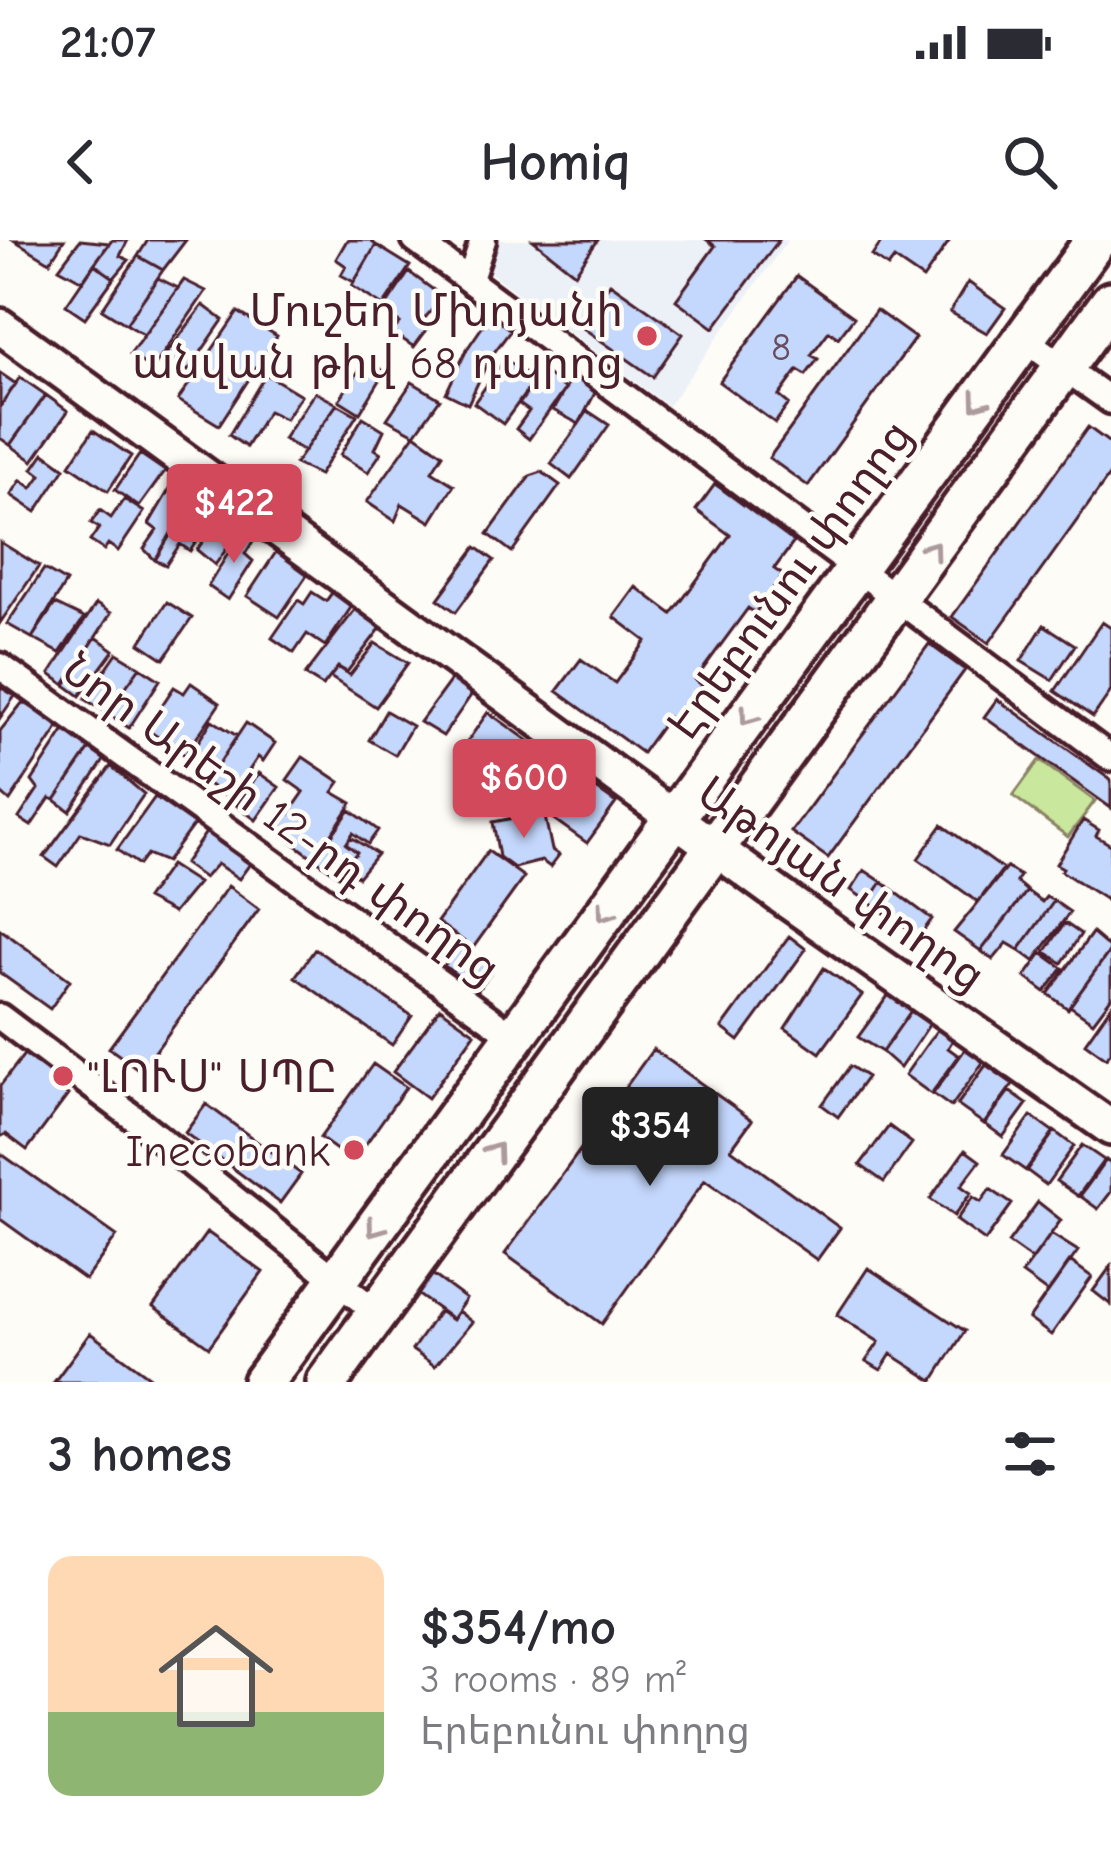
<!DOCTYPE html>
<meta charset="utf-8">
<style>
:root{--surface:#fff;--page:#f7f7f7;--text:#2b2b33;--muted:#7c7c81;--accent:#d1495b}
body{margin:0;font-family:"Comic Neue","Noto Sans Armenian",sans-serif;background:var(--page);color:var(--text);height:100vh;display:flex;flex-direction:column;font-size:45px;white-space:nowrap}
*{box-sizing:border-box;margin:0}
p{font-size:39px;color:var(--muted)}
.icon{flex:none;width:66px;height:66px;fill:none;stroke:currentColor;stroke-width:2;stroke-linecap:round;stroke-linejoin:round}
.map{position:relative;height:1142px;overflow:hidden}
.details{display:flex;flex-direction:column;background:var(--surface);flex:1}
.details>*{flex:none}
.price{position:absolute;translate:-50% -102px;padding:0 27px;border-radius:12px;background:var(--accent);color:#fff;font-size:39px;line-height:78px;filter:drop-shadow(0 3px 6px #0008)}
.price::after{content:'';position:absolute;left:50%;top:72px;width:36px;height:27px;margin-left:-18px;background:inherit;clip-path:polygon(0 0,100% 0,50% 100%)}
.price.on{background:#222;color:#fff}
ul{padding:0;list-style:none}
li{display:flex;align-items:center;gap:36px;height:300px;padding:0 48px}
li span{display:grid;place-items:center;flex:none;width:336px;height:240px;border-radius:24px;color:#555}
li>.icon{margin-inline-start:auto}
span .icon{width:144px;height:144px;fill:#fffc;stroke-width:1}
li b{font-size:51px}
h2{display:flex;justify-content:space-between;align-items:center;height:144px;padding:0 48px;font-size:51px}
.status{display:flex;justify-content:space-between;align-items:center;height:84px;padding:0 60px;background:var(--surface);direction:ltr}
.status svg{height:33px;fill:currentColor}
header{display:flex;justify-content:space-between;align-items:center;height:156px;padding:0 48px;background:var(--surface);font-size:54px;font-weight:700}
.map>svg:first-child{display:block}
.built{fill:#ecf1f8}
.green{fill:#cae79e;stroke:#8a8364;stroke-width:3}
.building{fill:#c4d7fc;stroke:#4a1f2b;stroke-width:3}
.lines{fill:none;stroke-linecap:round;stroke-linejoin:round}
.street-casing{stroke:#4a1f2b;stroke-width:33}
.secondary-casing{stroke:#4a1f2b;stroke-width:42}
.primary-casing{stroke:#4a1f2b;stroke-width:48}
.street{stroke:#fdfcf7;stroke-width:24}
.secondary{stroke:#fdfcf7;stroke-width:33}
.primary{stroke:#fdfcf7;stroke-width:39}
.oneway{stroke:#ac999b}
.poi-dot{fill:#d1495b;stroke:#fdfcf7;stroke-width:4.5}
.labels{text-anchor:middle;stroke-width:9;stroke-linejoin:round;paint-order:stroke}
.number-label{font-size:39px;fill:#684d5f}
.poi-label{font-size:45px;fill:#4a1f2b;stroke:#fdfcf7;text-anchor:end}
.street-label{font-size:45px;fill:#4a1f2b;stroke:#fdfcf7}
</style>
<div class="status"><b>21:07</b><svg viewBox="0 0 49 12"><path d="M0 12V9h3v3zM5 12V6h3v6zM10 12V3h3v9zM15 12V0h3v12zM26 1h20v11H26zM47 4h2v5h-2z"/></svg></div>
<header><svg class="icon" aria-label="back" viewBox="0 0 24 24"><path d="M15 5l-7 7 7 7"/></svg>Homiq<svg class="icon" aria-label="search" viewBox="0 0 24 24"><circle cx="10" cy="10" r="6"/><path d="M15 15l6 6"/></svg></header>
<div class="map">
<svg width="1111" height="1142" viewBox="0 0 1111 1142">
<rect width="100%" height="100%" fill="#fdfcf7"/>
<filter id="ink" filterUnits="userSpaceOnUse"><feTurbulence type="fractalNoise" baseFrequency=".00833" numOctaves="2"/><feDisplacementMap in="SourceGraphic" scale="24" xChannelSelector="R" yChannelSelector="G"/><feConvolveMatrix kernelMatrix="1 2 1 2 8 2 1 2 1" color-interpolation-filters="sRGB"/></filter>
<g filter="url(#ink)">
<path class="built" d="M498 0H788L668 166 480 25Z"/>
<path class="green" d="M1039 520 1095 561 1068 597 1013 556Z"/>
<path class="building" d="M14 0H64L50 22Z
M80 0 109 3 83 41 59 28Z
M112 0H128L120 16 129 20 114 38 94 24Z
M148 0H186L163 30 138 16Z
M347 0H369L376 5 354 42 341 35 346 26 336 19Z
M533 0H598L575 33Z
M707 0H779L714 88 676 60 715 6Z
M883 0H950L923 39 894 19 888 27 872 16Z
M376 5 410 26 383 66 352 46Z
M138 16 163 30 126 84 102 69Z
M94 24 114 38 85 78 66 65Z
M409 32 443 57 424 79 431 84 414 107 392 92 400 83 382 72Z
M797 36 854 77 838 98 829 91 811 115 818 119 806 135 798 130 779 156 789 164 775 183 719 142Z
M158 38 178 48 144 95 126 84Z
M184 40 206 51 152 130 130 114Z
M968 42 1005 68 987 93 950 72Z
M610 43 683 94 653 137 580 86Z
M203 65 223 80 188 131 164 117Z
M876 70 915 98 808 246 769 218Z
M238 72 277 96 219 185 178 160Z
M491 74 511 90 489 119 468 164 446 153 467 109Z
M505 119 535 140 503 184 474 163Z
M366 120 385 132 360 173 339 160Z
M543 131 565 149 529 199 516 189 529 171 519 164Z
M0 133 16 144 0 167Z
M266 134 301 155 285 179 268 171 246 207 229 195Z
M573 136 596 151 579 184 553 170Z
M20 137 46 155 10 205 0 198V167Z
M412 142 440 159 415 194 387 179Z
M315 152 337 164 304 211 283 199Z
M46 155 68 171 33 221 10 205Z
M337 164 357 175 319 235 295 224Z
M588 171 609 185 571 239 551 224Z
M363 177 384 190 375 209 381 213 368 232 340 215Z
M1088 187 1111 204V233L989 403 952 377Z
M93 190 131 216 108 251 70 225Z
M415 194 443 214 432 231 454 245 431 282 402 264 395 281 367 262Z
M44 213 65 228 36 272 11 255 21 240 32 248 41 235 33 229Z
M140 214 165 231 139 267 115 250Z
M542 232 560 245 512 312 488 294 530 236Z
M715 244 794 302 774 329 783 335 755 373 748 368 695 440 702 445 675 482 668 477 642 513 557 451 581 419 615 443 646 401 614 377 636 347 672 374 730 295 696 270Z
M172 245 194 256 155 320 144 309 157 290 149 284Z
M124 259 144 272 118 311 108 304 104 310 90 301 99 288 91 283 100 270 111 278Z
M188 265 213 277 190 311 180 304 166 325 155 320Z
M217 280 237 294 215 325 197 310Z
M245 286 257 295 245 314 253 321 228 360 208 346Z
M0 302 39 326 0 383Z
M476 307 494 320 456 372 438 359Z
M278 309 310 331 279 377 247 356Z
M44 329 66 342 32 398 7 384Z
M334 350 354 363 325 406 307 394 294 413 272 398 298 360 304 364 312 352 326 361Z
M167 362 192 378 164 419 140 403Z
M55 364 84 378 60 413 32 398Z
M96 364 111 373 65 445 50 434Z
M357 367 383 385 347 432 338 427 323 446 305 435Z
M1102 382 1111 388V451L1093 477 1055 451Z
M1044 385 1075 405 1052 440 1021 421Z
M96 397 114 410 80 456 65 445Z
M375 403 408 423 376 467 330 437 338 427 350 435Z
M929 404 965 430 828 618 791 592Z
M117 413 140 427 107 473 85 459Z
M140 427 160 440 129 488 107 473Z
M453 437 474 451 443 496 420 482Z
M191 443 220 463 185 515 146 489 174 447 184 453Z
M0 447 15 456 0 478Z
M997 459 1111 540V568L984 477Z
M23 462 61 484 10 561 0 552V491Z
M386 471 412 486 395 515 369 500Z
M488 472 616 563 587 603 460 512Z
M212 480 237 496 216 528 190 515Z
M246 483 275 503 263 521 258 517 230 559 206 543Z
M67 487 91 507 55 560 50 558 31 586 19 578 38 549 32 541Z
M91 507 105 519 70 571 55 560Z
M303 517 340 542 333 552 352 563 315 619 277 591 304 552 287 540Z
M111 526 144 554 110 604 81 593 58 627 44 617Z
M259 533 279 547 256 580 236 565Z
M155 557 194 584 166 622 147 614 139 625 117 610Z
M350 570 378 590 368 604 353 593 346 604 357 612 339 636 315 619Z
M544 572 552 610 559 615 550 627 542 621 514 628 499 617 493 582Z
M1083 580 1099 590 1096 596 1111 605 1108 661 1061 631 1063 628 1056 624Z
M942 585 1003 629 978 662 918 619Z
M207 591 253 620 239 639 217 624 204 638 184 624Z
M351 597 377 614 358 637 346 627 357 612 346 604Z
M488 611 524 637 473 708 437 682Z
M170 625 198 643 173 673 146 659Z
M1007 627 1020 636 1016 642 1027 651 981 711 954 692Z
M864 630 882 642 869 662 851 650Z
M882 642 932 679 919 697 869 662Z
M228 646 259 669 141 831 109 808Z
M1027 651 1042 662 1046 657 1054 661 1019 710 1007 703 993 720 981 711Z
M1054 661 1070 672 1034 721 1019 710Z
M1065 683 1081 694 1062 723 1045 712Z
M0 689 70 740 50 769 0 733Z
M1092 693 1111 709 1068 769 1048 754Z
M789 696 806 709 739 801 722 788Z
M459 705 493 729 478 750 444 726Z
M315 709 412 776 392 805 295 737Z
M1111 709V758L1093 782 1070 766Z
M1042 713 1063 728 1045 752 1025 737Z
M824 728 862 755 820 813 785 788Z
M890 753 913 768 882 812 858 797Z
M1111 766V812L1106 818 1085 803Z
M440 768 475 793 428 858 393 832Z
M913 768 933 779 900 828 882 812Z
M939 787 954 798 948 808 959 816 931 854 905 835Z
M966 808 984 821 951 867 933 854Z
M653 809 752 880 731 909 840 988 817 1020 705 940 602 1084 505 1014Z
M25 813 67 845 63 851 68 855 27 910 6 894 0 897V846Z
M373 824 406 847 353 922 320 898Z
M986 825 1013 844 984 884 957 865Z
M850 826 867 837 838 877 822 865Z
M1009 851 1027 864 1003 897 985 884Z
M206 864 301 934 280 963 185 893Z
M1031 876 1054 892 1026 931 1003 915Z
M889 886 912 903 884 942 860 925Z
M1054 891 1074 906 1046 945 1026 930Z
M1082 905 1104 920 1078 956 1056 941Z
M965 910 980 921 961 946 971 953 954 976 930 959Z
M0 913 117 996 85 1040 0 979Z
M1106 920 1111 924V952L1098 969 1080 956Z
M990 949 1012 964 985 1001 956 980 973 957 981 962Z
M1038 962 1061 980 1032 1020 1008 1003Z
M207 992 263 1032 209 1107 153 1067Z
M1051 994 1078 1011 1048 1053 1022 1034Z
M1070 1021 1092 1037 1051 1095 1029 1079Z
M1111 1026V1065L1093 1051Z
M868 1028 965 1091 933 1141 891 1114 881 1130 866 1121 879 1102 837 1075Z
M432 1034 466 1059 452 1079 417 1054Z
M439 1071 452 1080 458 1071 472 1082 435 1126 412 1110Z
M90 1093 157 1142H54Z"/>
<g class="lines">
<g class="street-casing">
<path id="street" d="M415 0 1111 518
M470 39 483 0
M1024 99 1111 161
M0 426 515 797
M0 777 134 878 377 1073"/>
</g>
<g class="secondary-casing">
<path id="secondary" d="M0 86 782 657 1111 888"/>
</g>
<g class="primary-casing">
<path id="primary" d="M263 1142 1096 0
M327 1142 1111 62"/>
</g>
<use href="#street" class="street"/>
<use href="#secondary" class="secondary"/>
<use href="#primary" class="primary"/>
</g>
<defs><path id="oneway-chevron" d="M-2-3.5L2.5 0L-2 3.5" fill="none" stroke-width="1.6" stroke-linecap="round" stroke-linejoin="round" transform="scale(3)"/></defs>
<g class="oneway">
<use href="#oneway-chevron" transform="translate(978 162) rotate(126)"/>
<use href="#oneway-chevron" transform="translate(932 309) rotate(-54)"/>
<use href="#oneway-chevron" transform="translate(748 477) rotate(126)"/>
<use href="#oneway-chevron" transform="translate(605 673) rotate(126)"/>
<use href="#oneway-chevron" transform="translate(495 911) rotate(-54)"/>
<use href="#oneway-chevron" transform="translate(375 988) rotate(126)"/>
</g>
</g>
<g class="poi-dot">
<circle cx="647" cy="96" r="12"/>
<circle cx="63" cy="836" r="12"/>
<circle cx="354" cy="910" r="12"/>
</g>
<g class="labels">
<g class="number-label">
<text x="781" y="120">8</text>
</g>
<g class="poi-label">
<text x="623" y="86">Մուշեղ Մխոյանի<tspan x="623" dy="52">անվան թիվ 68 դպրոց</tspan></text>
<text x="87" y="852" text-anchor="start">"ԼՈՒՍ" ՍՊԸ</text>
<text x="330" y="926">Inecobank</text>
</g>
<g class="street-label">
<text transform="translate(789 339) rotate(-54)" y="16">Էրեբունու փողոց</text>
<text transform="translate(282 578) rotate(36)" y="16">Նոր Արեշի 12-րդ փողոց</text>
<text transform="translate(842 643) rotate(35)" y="16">Աթոյան փողոց</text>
</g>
</g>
</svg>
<b class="price" style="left:234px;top:326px">$422</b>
<b class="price" style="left:524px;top:601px">$600</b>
<b class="price on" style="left:650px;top:949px">$354</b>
</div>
<section class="details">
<h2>3 homes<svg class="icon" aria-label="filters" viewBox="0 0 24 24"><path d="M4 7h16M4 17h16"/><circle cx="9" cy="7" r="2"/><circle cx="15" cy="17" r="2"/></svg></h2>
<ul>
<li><span style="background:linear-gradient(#ffd9b3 65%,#8fb573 0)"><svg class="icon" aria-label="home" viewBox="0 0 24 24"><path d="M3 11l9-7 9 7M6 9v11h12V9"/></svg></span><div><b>$354/mo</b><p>3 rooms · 89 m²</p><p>Էրեբունու փողոց</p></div></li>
</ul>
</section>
